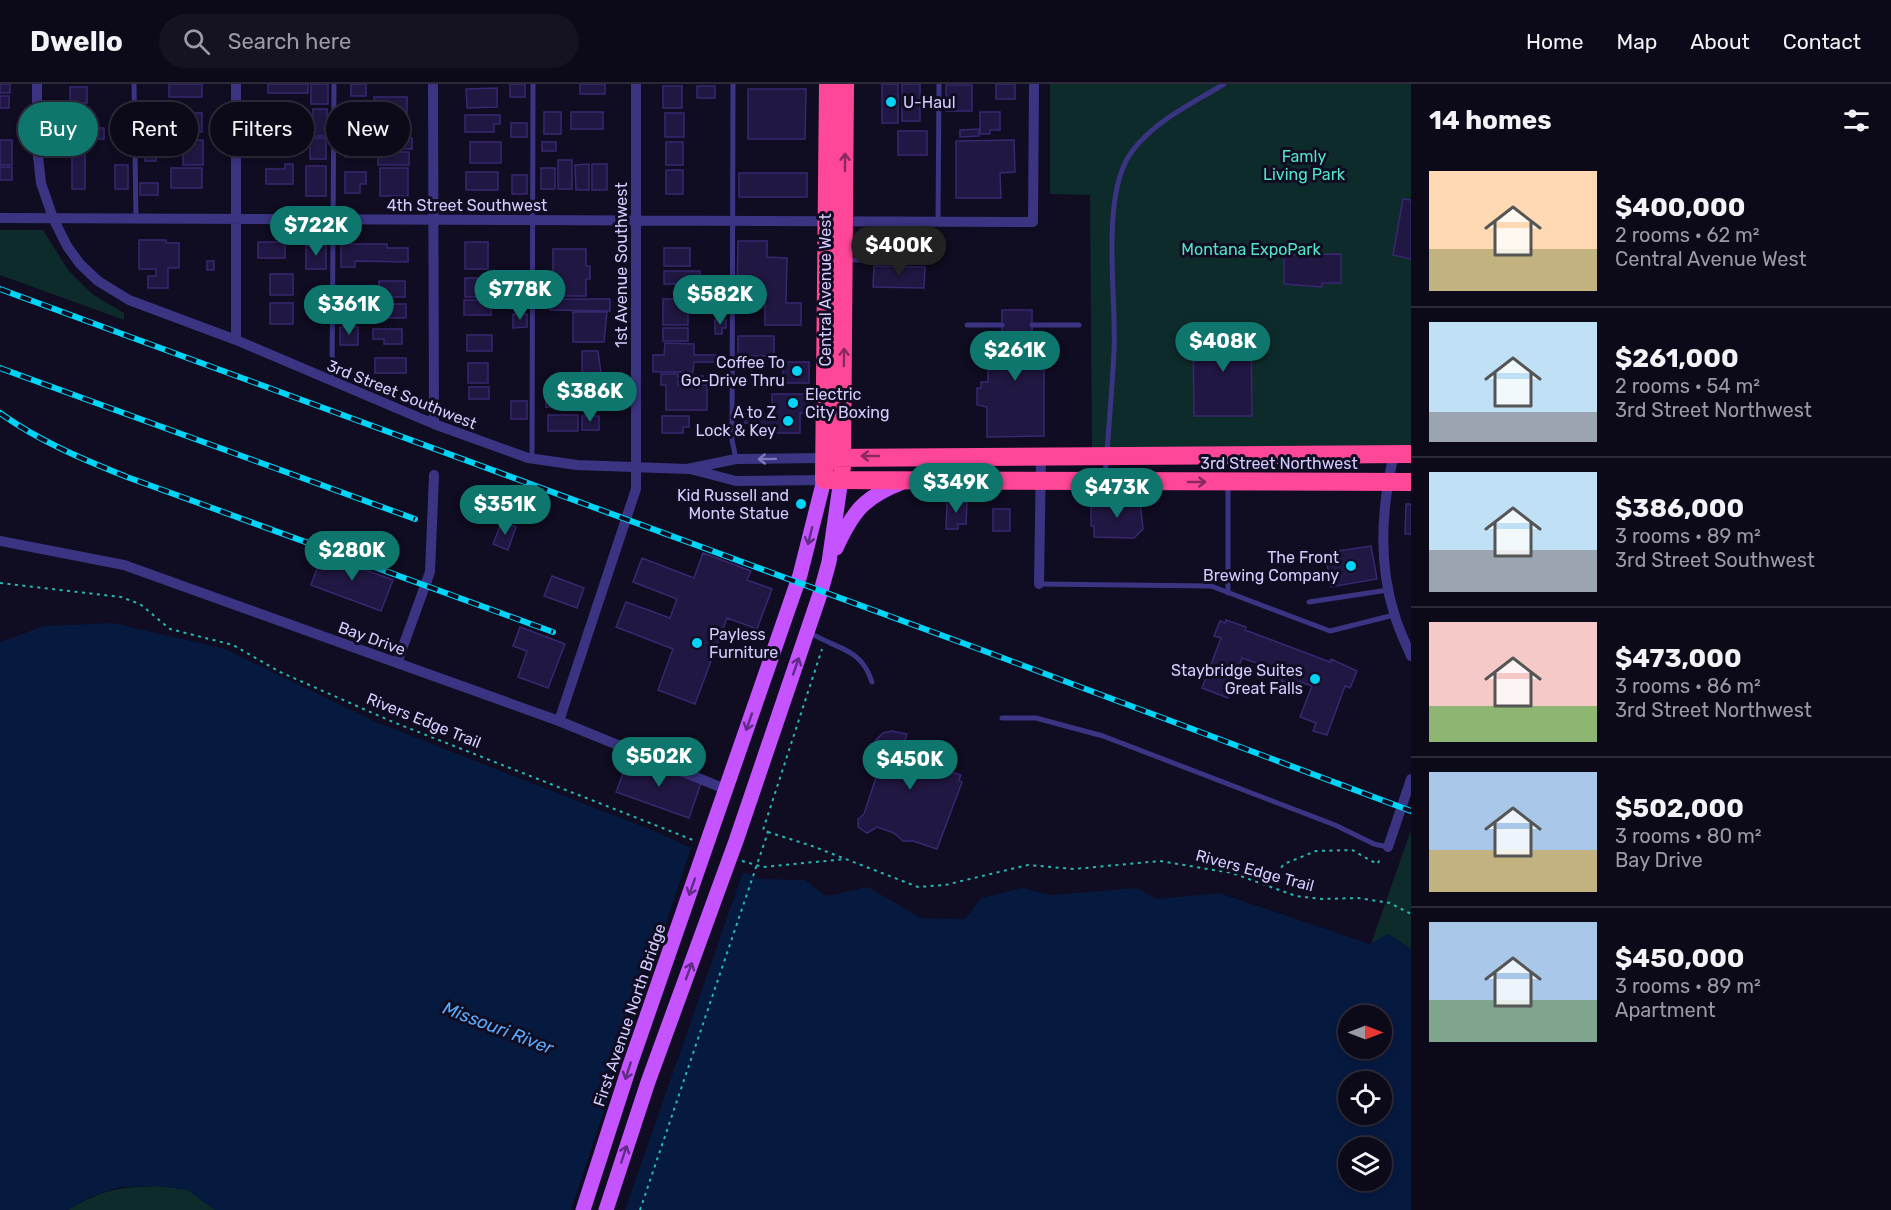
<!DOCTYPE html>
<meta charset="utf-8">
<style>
:root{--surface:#0c0919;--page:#151222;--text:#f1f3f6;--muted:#9a9aa2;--line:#2c2a38;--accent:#0f766e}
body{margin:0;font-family:Rubik,sans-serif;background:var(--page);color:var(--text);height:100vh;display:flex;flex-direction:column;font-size:22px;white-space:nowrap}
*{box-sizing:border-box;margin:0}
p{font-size:20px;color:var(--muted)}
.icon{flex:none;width:33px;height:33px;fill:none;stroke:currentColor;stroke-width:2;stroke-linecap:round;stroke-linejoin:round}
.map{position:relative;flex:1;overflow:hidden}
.side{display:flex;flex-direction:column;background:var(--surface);width:480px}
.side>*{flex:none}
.top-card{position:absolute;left:18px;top:18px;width:570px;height:54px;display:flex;gap:12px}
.needle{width:39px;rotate:90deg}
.tools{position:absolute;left:1338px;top:921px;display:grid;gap:12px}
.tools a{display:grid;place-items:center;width:54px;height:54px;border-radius:50%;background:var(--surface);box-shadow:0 3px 9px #0003,0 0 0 2px var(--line);font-size:30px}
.price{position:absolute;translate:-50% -51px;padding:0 14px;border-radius:21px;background:var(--accent);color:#fff;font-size:20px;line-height:39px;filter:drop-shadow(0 2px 3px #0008)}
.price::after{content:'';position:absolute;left:50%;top:36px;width:18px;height:14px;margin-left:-9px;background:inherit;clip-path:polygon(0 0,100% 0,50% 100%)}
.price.active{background:#222;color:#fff}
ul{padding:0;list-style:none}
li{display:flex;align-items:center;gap:18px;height:150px;padding:0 18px}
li+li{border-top:2px solid var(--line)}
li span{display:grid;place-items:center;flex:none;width:168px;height:120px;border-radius:0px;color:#555}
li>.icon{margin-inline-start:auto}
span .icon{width:72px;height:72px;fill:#fffc;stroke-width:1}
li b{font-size:26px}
h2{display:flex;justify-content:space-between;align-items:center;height:72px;padding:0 18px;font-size:26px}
.tag{padding:0 21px;border-radius:27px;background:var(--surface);box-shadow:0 3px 9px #0003,0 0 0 2px var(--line);font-size:21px;line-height:54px}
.tag.active{background:var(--accent);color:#fff}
header{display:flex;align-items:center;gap:36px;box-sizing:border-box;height:84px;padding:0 30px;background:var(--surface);border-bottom:2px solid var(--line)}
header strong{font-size:28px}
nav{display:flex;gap:33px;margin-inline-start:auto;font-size:21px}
.search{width:420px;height:54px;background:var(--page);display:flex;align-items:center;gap:15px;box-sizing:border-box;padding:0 21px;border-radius:33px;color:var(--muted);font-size:22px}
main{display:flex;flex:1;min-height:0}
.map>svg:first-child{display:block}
.green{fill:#0e2b2b}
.water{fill:#06193f;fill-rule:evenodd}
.pier{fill:#100c21}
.building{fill:#211743;stroke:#392770;stroke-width:1.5}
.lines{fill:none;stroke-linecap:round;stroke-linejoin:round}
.path{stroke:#27b8b5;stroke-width:2;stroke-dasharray:3 4.5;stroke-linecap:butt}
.lane{stroke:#3a3483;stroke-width:5}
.street{stroke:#3a3483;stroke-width:10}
.primary{stroke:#c553ff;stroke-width:15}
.highway{stroke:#ff4798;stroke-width:18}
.rail-casing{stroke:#00d4f7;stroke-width:6}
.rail{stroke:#100c21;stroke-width:4;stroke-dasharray:11;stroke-linecap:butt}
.oneway{stroke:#882a5c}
.oneway2{stroke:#7f78bb}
.oneway3{stroke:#612c85}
.poi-dot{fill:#00d4f7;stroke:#100c21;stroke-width:2}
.labels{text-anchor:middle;stroke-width:6;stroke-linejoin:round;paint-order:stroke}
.poi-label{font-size:16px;fill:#d4ccff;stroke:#100c21;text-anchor:end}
.park-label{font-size:16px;fill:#51e5c6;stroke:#100c21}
.street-label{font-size:16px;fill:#d4ccff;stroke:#100c21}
.water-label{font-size:18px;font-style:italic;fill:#5aacff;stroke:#100c21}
</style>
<header>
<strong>Dwello</strong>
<div class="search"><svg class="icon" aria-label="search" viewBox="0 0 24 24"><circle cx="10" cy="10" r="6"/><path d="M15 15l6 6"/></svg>Search here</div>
<nav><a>Home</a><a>Map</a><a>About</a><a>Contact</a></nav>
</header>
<main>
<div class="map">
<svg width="1411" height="1126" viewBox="0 0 1411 1126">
<rect width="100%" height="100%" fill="#100c21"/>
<path class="green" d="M1050 0H1411V370L1092 371 1090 111 1050 110Z
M0 146H43L68 186 92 210 124 229V236L0 191Z
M1411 746V865L1388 850 1371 860Z
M160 1102 188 1106 215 1126H68C103 1105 120 1103 160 1102Z"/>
<path class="water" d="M113 539 225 565 376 638 654 747 759 795 805 796 826 812 868 803 921 834 965 835 981 814 1022 804 1051 811 1137 804 1157 815 1219 809 1370 860 1388 850 1411 865V1126H215L188 1106 160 1102 120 1103 90 1113 68 1126H0V558L44 542ZM1348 932H1382V964H1348ZM1348 998H1382V1030H1348ZM1348 1064H1382V1096H1348Z"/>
<path class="pier" d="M692 761 744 785 625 1126H571Z"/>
<path class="building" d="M0 0H10V9H0Z
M169 0H202V13H169Z
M268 0H308V9H268Z
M311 0H328V20H311Z
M351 0H366V12H351Z
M510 0H525V13H510Z
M580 0H605V10H580Z
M882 0H898V39H882Z
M902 0H920V37H902Z
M996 0H1015V15H996Z
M946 1H972V27H946Z
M663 2H682V24H663Z
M697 2H715V14H697Z
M70 3H87V19H70Z
M497 4V23L467 24 466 5Z
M748 5H806L805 55H748Z
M0 12H9V24H0Z
M374 13H407V41L380 42V25H374Z
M313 25H327V52H313Z
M270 26H301V38H270Z
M341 26H353V42H341Z
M71 28H91V44H104V55H84V45H71Z
M544 28H561V50H544Z
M571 28H603V45H571Z
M980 28H1000V46H990V50H980Z
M184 29H202V48H184Z
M665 29H684V53H665Z
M113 30H127V46H113Z
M465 31H500V40H494V48H465Z
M144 37H162V53H144Z
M183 39V51L170 52V40Z
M511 39H527V53H511Z
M979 45V52L960 53V46Z
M898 47H927V71H898Z
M310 54H326V75H310Z
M390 54H412V65H390Z
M0 56H12V81H0Z
M183 56H203V81H183Z
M1014 56 1015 88 1000 89 1001 114H956V57Z
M470 58H501V79H470Z
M542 58H556V67H542Z
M666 58H683V81H666Z
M72 61H85V105H72Z
M345 63H359V73H345Z
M145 66H156V77H145Z
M378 68H409V81H378Z
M558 76H572V105H558Z
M285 80H293V100H266V85H285Z
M589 80V106H576L575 81Z
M592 80H607V106H592Z
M115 81H128V105H115Z
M306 82H326V112H306Z
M0 83H12V96H0Z
M171 84H202V104H171Z
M380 84H408V112H380Z
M541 84H555V105H541Z
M666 86H683V110H666Z
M345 88H366V100H360V109H345Z
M466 88H498V106H466Z
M739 89H807V113H739Z
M512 91H527V110H512Z
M140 99H158V111H140Z
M1403 115 1411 116V175L1393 171Z
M139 156H166V159H179V184H168V204H148V192H156V185H139Z
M738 157H767V173L787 174 786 219H801V241H765V214H737Z
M258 158H285V174H258Z
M465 158H488V185H465Z
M341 160H387V164H408V178L355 177V183H341Z
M306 161H326V185H306Z
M664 164H690V182H664Z
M553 165H586V182H590V195H586V212H553Z
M1341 170V199H1322V203L1284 200V171Z
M207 177H214V186H207Z
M874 182 925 183 924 204 873 203Z
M509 187H525L528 224 510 225Z
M664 187H700V200H664Z
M270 190H293V211H270Z
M465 194H493V213H465Z
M379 197H405V213H379Z
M551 215H610V227L550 226Z
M663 215H688V241H663Z
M464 216H491V231H464Z
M270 219H293V240H270Z
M382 220H406V234H382Z
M1002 226H1032V266H1044V352L987 353V323L977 321V304H981V298H988V273H1002Z
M573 228H607L604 258H573Z
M513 230H527V243L513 244Z
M715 236H726V244H722V250H715Z
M340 243H358V261H340Z
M663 244H688V257H663Z
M373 245H402V260H384V255H373Z
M1251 246 1252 332H1194L1193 247Z
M467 251H492V267H467Z
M738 252H774V272H738Z
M665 259 694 260V271H717V278H694L693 288H653V271H664Z
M582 267H598L602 297H582Z
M375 274H406V289H375Z
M783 278H809V299H783Z
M468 279H488V299H468Z
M661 290H678V293H682V296H678V301H707V326H666V301H661Z
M693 291 703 292 705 298H693Z
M469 303H489V315H469Z
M546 304H597V323H546Z
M772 310H809V329H800V349H754V339H745V330H772Z
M511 317H527V335H511Z
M548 331H578V347H548Z
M582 332H599V346H582Z
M662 332H689V343H683V349H662Z
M947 417 967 418 966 440H958V445H946Z
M1112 417H1140L1143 445 1134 454 1094 453V442H1091V419H1112Z
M1406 420H1411V450H1405Z
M993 425H1010V447H993Z
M502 437 516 443 508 466 493 460Z
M1371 462 1377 495 1331 503 1325 469Z
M703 469 751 487 747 496 772 505 757 545 727 534 695 620 658 606 673 565 616 543 626 518 670 534 677 515 633 498 642 474 694 494Z
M322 470 393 496 381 527 311 501Z
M552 492 584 504 577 524 544 512Z
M1226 536 1246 543 1245 546 1330 578 1331 575 1357 587 1350 604 1345 602 1327 651 1313 647 1316 639 1300 633 1312 602 1300 598 1298 603 1265 591 1268 583 1242 574 1228 614 1202 604 1221 554 1214 552 1220 537 1225 539Z
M520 543 565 560 548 604 518 593 527 567 513 562Z
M892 647 907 650 905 656 953 674 948 687 961 691 959 696 962 698 937 765 913 757H903L894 749 877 743 867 749 858 743V735L864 730 880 681 873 678 872 665 876 656 883 649Z
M629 674 701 699 689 734 616 708Z"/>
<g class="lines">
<path class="path" d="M0 499 121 513 140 520 170 545 233 561 280 588 393 638 693 756
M768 748 812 762 918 803 945 801 1028 781 1074 785 1160 777 1232 789 1296 812 1322 815 1358 814 1390 819 1411 830
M742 777 763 783 846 775
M1267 801 1284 780 1316 767 1352 766 1377 780 1382 773
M640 1126 768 748 763 746 822 565"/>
<path class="lane" d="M134 0 136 135
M733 0 732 356 736 375
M938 138 939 0
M847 176H929
M967 241H1002
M1032 241H1079
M332 295 334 0
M532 375 533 0
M1105 394C1108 352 1112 309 1114 267 1117 213 1099 109 1133 66 1156 36 1193 19 1224 0
M1228 400V509
M1039 500 1211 502 1330 547 1394 531
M1309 518 1388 506
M809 548C837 566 861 563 872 598
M1002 634H1036L1103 652 1335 741 1374 760 1388 763"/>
<path class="street" d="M37 0V63L41 99 53 134 67 162 80 180 98 197 129 216 236 256 434 340 528 374 577 381 687 385 736 375 825 374
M433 0 434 340
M0 134 1033 138 1034 0
M236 256V0
M1394 370C1382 421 1378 478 1394 529 1398 544 1405 558 1411 572
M690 385 736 397 824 396
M0 457 124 481 559 637 725 705
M1039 500 1041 371
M397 579 430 488 434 391
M559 637 636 405V0
M1388 763 1411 695"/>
<path class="primary" d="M836 464C853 427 864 413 903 398
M583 1126 630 981 800 491 824 396
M606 1126 648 998 736 757 821 507 829 478 841 395"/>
<path class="highway" d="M828 0 824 396 1411 398
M825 374 1411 370
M842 384 845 0"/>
<g class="rail-casing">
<path id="rail" d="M0 205 979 565 1411 727
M0 284 415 435
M0 329C39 357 82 375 127 393L553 548"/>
</g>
<use href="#rail" class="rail"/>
</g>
<defs><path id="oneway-shaft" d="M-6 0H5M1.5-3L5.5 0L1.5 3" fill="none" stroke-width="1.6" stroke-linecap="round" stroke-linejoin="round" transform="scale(1.5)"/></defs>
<g class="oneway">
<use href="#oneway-shaft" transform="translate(845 78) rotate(-90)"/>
<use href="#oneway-shaft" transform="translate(844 273) rotate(-89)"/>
<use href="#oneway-shaft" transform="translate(870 372) rotate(180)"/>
<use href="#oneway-shaft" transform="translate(1197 398)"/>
</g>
<use class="oneway2" href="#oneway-shaft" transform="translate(767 375) rotate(179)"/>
<g class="oneway3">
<use href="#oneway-shaft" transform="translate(810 452) rotate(104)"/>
<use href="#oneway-shaft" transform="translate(796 582) rotate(-71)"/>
<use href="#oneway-shaft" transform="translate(749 638) rotate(109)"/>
<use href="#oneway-shaft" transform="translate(692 803) rotate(109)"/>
<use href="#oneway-shaft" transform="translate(689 887) rotate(-70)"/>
<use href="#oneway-shaft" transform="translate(628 987) rotate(108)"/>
<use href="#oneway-shaft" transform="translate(624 1070) rotate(-72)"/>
</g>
<g class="poi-dot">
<circle cx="891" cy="18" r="6"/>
<circle cx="797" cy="287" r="6"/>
<circle cx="793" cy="319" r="6"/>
<circle cx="788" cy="337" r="6"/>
<circle cx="801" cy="420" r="6"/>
<circle cx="1351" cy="482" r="6"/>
<circle cx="697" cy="559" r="6"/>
<circle cx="1315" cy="595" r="6"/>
</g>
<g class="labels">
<g class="poi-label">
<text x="903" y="24" text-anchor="start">U-Haul</text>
<text x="785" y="284">Coffee To<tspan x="785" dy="18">Go-Drive Thru</tspan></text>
<text x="805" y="316" text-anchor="start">Electric<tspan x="805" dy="18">City Boxing</tspan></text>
<text x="776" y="334">A to Z<tspan x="776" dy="18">Lock &amp; Key</tspan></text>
<text x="789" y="417">Kid Russell and<tspan x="789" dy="18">Monte Statue</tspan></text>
<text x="1339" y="479">The Front<tspan x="1339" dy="18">Brewing Company</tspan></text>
<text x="709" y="556" text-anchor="start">Payless<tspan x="709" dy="18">Furniture</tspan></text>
<text x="1303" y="592">Staybridge Suites<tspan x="1303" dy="18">Great Falls</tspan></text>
</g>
<g class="park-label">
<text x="1304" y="78">Famly<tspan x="1304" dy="18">Living Park</tspan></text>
<text x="1251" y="171">Montana ExpoPark</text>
</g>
<g class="street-label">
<text x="467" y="127">4th Street Southwest</text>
<text transform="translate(621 181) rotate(-90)" y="6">1st Avenue Southwest</text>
<text transform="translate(825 206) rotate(-90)" y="6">Central Avenue West</text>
<text transform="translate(402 310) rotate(22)" y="6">3rd Street Southwest</text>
<text x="1279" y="385">3rd Street Northwest</text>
<text transform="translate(372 554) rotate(20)" y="6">Bay Drive</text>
<text transform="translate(424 636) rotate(22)" y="6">Rivers Edge Trail</text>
<text transform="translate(1255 786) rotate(15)" y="6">Rivers Edge Trail</text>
<text transform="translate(629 931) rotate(-71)" y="6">First Avenue North Bridge</text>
</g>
<g class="water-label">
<text transform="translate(498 944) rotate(21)" y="6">Missouri River</text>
</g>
</g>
</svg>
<div class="tools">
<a><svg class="needle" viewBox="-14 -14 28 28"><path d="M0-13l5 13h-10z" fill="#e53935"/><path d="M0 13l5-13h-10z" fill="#9a9aa2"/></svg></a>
<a><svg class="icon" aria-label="locate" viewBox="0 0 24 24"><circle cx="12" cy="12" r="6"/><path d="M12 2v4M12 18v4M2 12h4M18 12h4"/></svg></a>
<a><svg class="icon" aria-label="layers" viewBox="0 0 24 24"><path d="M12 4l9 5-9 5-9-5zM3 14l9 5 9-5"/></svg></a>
</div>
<b class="price" style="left:316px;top:173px">$722K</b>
<b class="price active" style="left:899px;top:193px">$400K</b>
<b class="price" style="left:520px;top:237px">$778K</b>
<b class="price" style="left:720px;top:242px">$582K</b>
<b class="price" style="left:349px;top:252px">$361K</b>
<b class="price" style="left:1223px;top:289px">$408K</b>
<b class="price" style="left:1015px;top:298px">$261K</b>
<b class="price" style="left:590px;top:339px">$386K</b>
<b class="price" style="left:956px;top:430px">$349K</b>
<b class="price" style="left:1117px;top:435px">$473K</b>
<b class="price" style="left:505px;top:452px">$351K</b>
<b class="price" style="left:352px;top:498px">$280K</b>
<b class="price" style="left:659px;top:704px">$502K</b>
<b class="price" style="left:910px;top:707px">$450K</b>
<div class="top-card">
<a class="tag active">Buy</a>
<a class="tag">Rent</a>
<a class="tag">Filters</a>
<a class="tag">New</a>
</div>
</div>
<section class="side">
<h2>14 homes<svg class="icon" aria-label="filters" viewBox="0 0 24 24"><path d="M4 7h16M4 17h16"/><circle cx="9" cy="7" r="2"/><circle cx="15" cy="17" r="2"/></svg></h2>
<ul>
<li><span style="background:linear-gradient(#ffd9b3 65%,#c2b280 0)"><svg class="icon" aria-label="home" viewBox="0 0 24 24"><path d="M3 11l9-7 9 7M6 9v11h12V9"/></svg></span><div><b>$400,000</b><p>2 rooms · 62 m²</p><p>Central Avenue West</p></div></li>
<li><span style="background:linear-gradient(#bfe0f5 75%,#9aa5b1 0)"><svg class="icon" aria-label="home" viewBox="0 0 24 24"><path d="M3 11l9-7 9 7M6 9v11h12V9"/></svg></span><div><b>$261,000</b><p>2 rooms · 54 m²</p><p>3rd Street Northwest</p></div></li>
<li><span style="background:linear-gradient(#bfe0f5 65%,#9aa5b1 0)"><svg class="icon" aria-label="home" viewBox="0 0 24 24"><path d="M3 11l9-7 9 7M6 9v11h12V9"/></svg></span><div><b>$386,000</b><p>3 rooms · 89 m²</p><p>3rd Street Southwest</p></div></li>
<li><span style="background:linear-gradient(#f6c9c9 70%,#8fb573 0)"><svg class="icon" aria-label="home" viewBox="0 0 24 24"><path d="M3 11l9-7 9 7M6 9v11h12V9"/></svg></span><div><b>$473,000</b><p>3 rooms · 86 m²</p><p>3rd Street Northwest</p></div></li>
<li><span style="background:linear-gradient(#a9c7e8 65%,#c2b280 0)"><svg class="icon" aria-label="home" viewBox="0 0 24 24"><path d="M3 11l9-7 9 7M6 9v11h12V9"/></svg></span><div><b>$502,000</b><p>3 rooms · 80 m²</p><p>Bay Drive</p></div></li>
<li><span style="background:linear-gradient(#a9c7e8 65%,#7fa58c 0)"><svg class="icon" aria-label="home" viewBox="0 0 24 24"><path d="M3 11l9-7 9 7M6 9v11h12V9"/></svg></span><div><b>$450,000</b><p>3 rooms · 89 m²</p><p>Apartment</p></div></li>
</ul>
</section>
</main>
